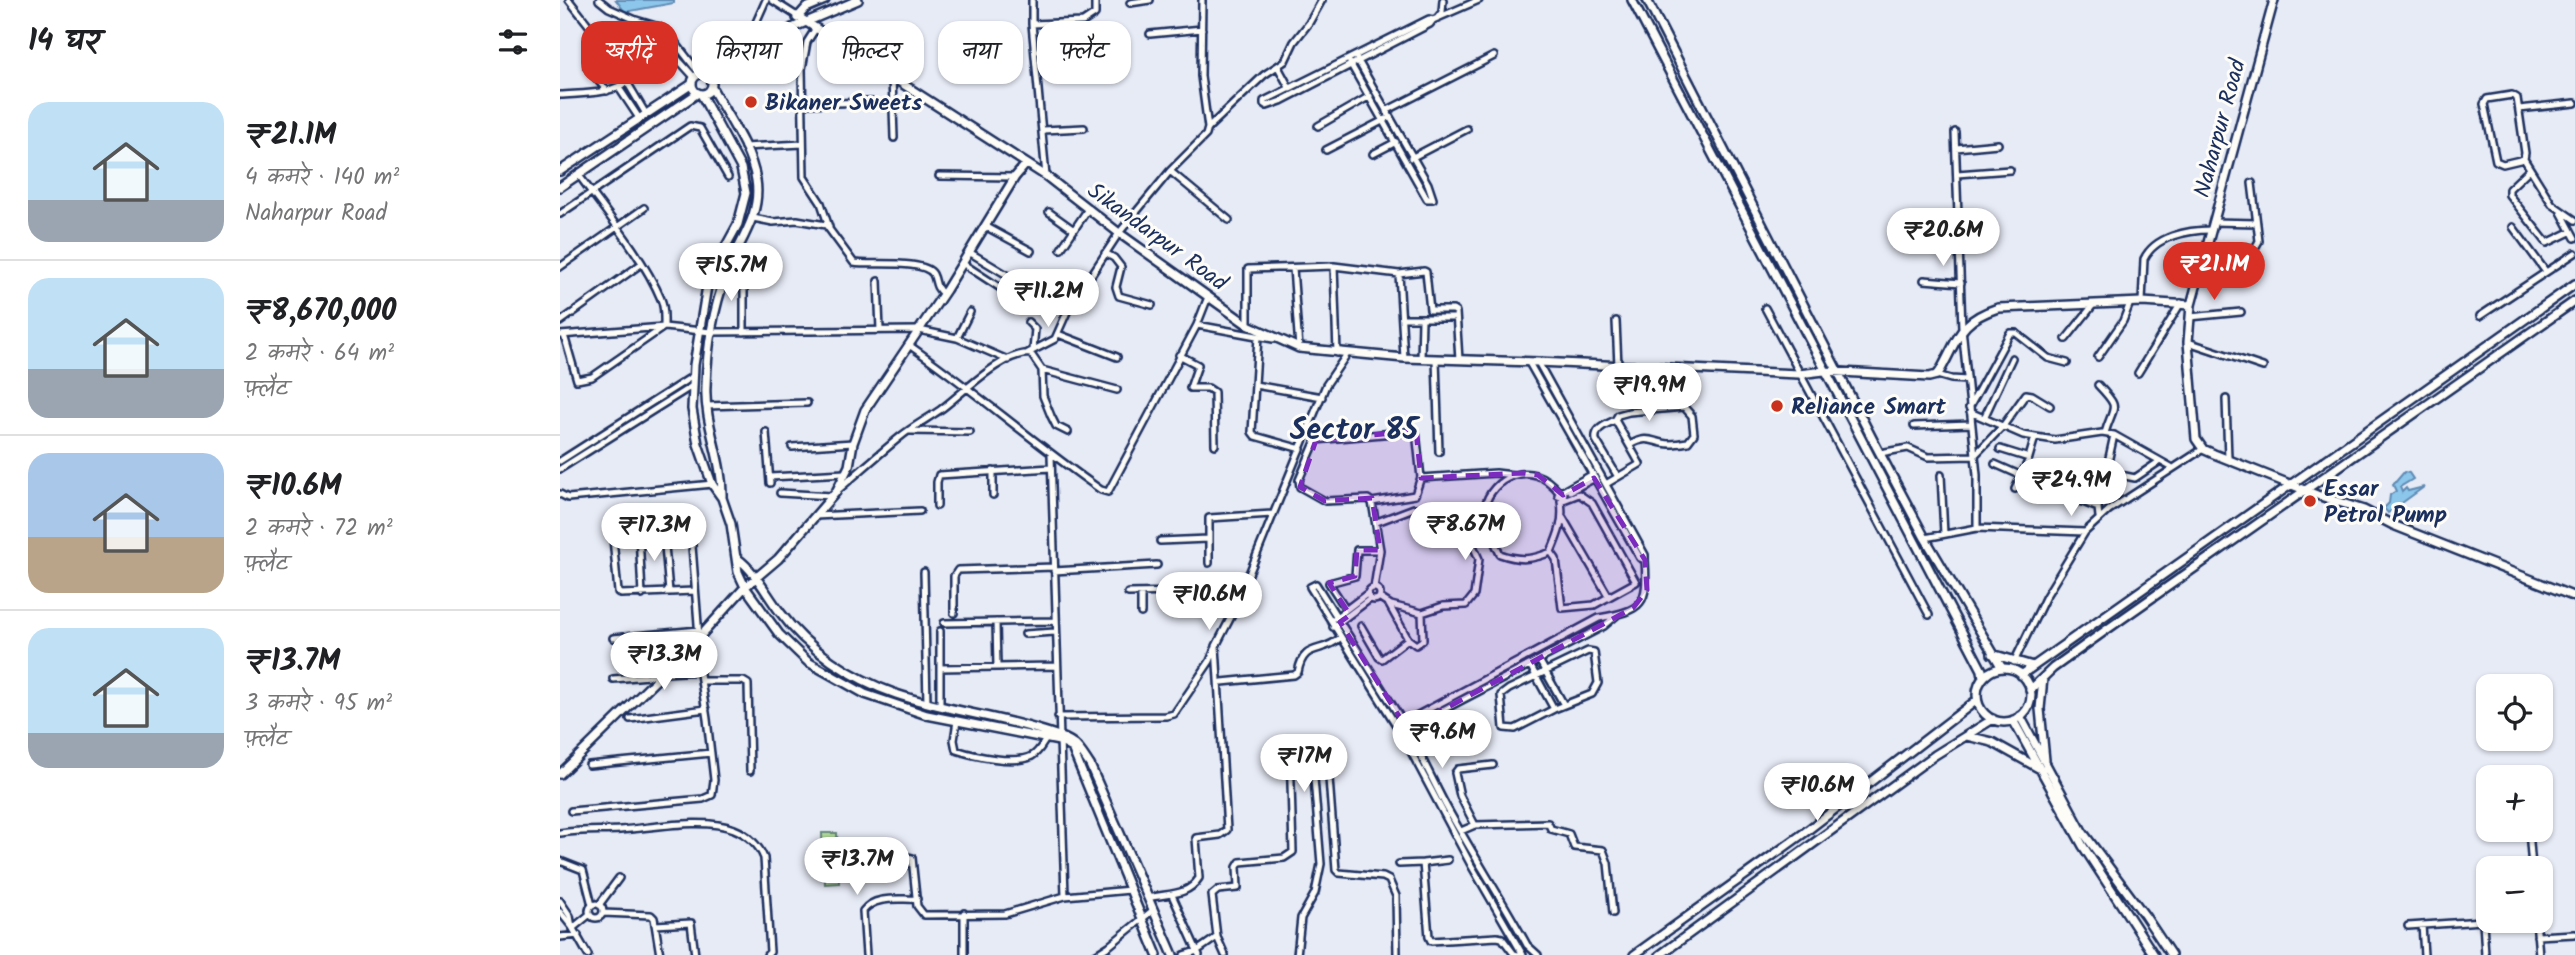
<!DOCTYPE html>
<html lang="hi">
<meta charset="utf-8">
<style>
:root{--surface:#fff;--page:#f2f2f2;--text:#202124;--muted:#757577;--line:#e0e0e0;--accent:#d93025}
body{margin:0;font-family:Kalam,"Playpen Sans Deva",sans-serif;background:var(--page);color:var(--text);height:100vh;display:flex;flex-direction:column;font-size:26px;white-space:nowrap}
*{box-sizing:border-box;margin:0}
p{font-size:23px;color:var(--muted)}
.icon{flex:none;width:38px;height:38px;fill:none;stroke:currentColor;stroke-width:2;stroke-linecap:round;stroke-linejoin:round}
.map{position:relative;flex:1;overflow:hidden}
.sheet{display:flex;flex-direction:column;background:var(--surface);width:560px}
.sheet>*{flex:none}
.banner{position:absolute;left:21px;top:21px;width:665px;height:63px;display:flex;gap:14px}
.controls{position:absolute;left:1916px;top:674px;display:grid;gap:14px}
.controls a{display:grid;place-items:center;width:77px;height:77px;border-radius:14px;background:var(--surface);box-shadow:0 2px 5px #0004;font-size:35px}
.price{position:absolute;translate:-50% -60px;padding:0 16px;border-radius:24px;background:#fff;color:#222;font-size:23px;line-height:46px;filter:drop-shadow(0 2px 4px #0008)}
.price::after{content:'';position:absolute;left:50%;top:42px;width:21px;height:16px;margin-left:-10px;background:inherit;clip-path:polygon(0 0,100% 0,50% 100%)}
.price.selected{background:var(--accent);color:#fff}
ul{padding:0;list-style:none}
li{display:flex;align-items:center;gap:21px;height:175px;padding:0 28px}
li+li{border-top:2px solid var(--line)}
li span{display:grid;place-items:center;flex:none;width:196px;height:140px;border-radius:21px;color:#555}
li>.icon{margin-inline-start:auto}
span .icon{width:84px;height:84px;fill:#fffc;stroke-width:1}
li b{font-size:30px}
h2{display:flex;justify-content:space-between;align-items:center;height:84px;padding:0 28px;font-size:30px}
.chip{padding:0 24px;border-radius:21px;background:var(--surface);box-shadow:0 2px 5px #0004;font-size:24px;line-height:63px}
.chip.selected{background:var(--accent);color:#fff}
main{display:flex;flex:1;min-height:0}
.map>svg:first-child{display:block}
.green{fill:#b9e4a1;stroke:#6a8a80;stroke-width:2}
.water{fill:#8cc6eb;stroke:#5f8ab3;stroke-width:2}
.lines{fill:none;stroke-linecap:round;stroke-linejoin:round}
.minor-casing{stroke:#1b2f5e;stroke-width:10}
.tertiary-casing{stroke:#1b2f5e;stroke-width:12}
.minor{stroke:#fdfcf7;stroke-width:5}
.tertiary{stroke:#fdfcf7;stroke-width:7}
.marked{fill:#7b2cbf;fill-opacity:0.2;stroke:#7b2cbf;stroke-width:5;stroke-dasharray:14 9;stroke-linejoin:round}
.poi-dot{fill:#c8321e;stroke:#fdfcf7;stroke-width:2.5}
.labels{text-anchor:middle;stroke-width:6;stroke-linejoin:round;paint-order:stroke}
.poi-label{font-size:23px;font-weight:bold;fill:#1b2f5e;stroke:#fdfcf7;text-anchor:start}
.street-label{font-size:23px;fill:#1b2f5e;stroke:#fdfcf7}
.district-label{font-size:30px;font-weight:bold;fill:#1b2f5e;stroke:#fdfcf7}
</style>
<main>
<section class="sheet">
<h2>14 घर<svg class="icon" aria-label="filters" viewBox="0 0 24 24"><path d="M4 7h16M4 17h16"/><circle cx="9" cy="7" r="2"/><circle cx="15" cy="17" r="2"/></svg></h2>
<ul>
<li><span style="background:linear-gradient(#bfe0f5 70%,#9aa5b1 0)"><svg class="icon" aria-label="home" viewBox="0 0 24 24"><path d="M3 11l9-7 9 7M6 9v11h12V9"/></svg></span><div><b>₹21.1M</b><p>4 कमरे · 140 m²</p><p>Naharpur Road</p></div></li>
<li><span style="background:linear-gradient(#bfe0f5 65%,#9aa5b1 0)"><svg class="icon" aria-label="home" viewBox="0 0 24 24"><path d="M3 11l9-7 9 7M6 9v11h12V9"/></svg></span><div><b>₹8,670,000</b><p>2 कमरे · 64 m²</p><p>फ़्लैट</p></div></li>
<li><span style="background:linear-gradient(#a9c7e8 60%,#b9a48a 0)"><svg class="icon" aria-label="home" viewBox="0 0 24 24"><path d="M3 11l9-7 9 7M6 9v11h12V9"/></svg></span><div><b>₹10.6M</b><p>2 कमरे · 72 m²</p><p>फ़्लैट</p></div></li>
<li><span style="background:linear-gradient(#bfe0f5 75%,#9aa5b1 0)"><svg class="icon" aria-label="home" viewBox="0 0 24 24"><path d="M3 11l9-7 9 7M6 9v11h12V9"/></svg></span><div><b>₹13.7M</b><p>3 कमरे · 95 m²</p><p>फ़्लैट</p></div></li>
</ul>
</section>
<div class="map">
<svg width="2015" height="955" viewBox="0 0 2015 955">
<rect width="100%" height="100%" fill="#e7ebf6"/>
<filter id="ink" filterUnits="userSpaceOnUse"><feTurbulence type="fractalNoise" baseFrequency=".0143" numOctaves="2"/><feDisplacementMap in="SourceGraphic" scale="14" xChannelSelector="R" yChannelSelector="G"/><feConvolveMatrix kernelMatrix="1 2 1 2 8 2 1 2 1" color-interpolation-filters="sRGB"/></filter>
<g filter="url(#ink)">
<path class="green" d="M262 833H277L278 859 263 860Z
M264 861H278L279 883 265 884Z"/>
<path class="water" d="M56 0H114V3L65 12Z
M1844 472 1849 473 1853 479 1840 487 1842 492 1846 488 1848 491 1864 487 1828 513 1824 508 1829 503 1830 495 1836 491 1833 485Z"/>
<g class="lines">
<g class="minor-casing">
<path id="minor" d="M39 0 49 8 76 20 99 27 108 33 139 73
M212 0 237 16
M472 0V24L486 176
M570 3 590 0
M878 17 882 12 883 0
M869 19 873 20 870 24 721 101 707 106 704 104V101Z
M873 20 919 0
M472 24 523 22 535 14V0
M89 25 93 32 134 77
M194 27 206 0
M256 28 247 42 242 69 244 177 261 203 269 227
M590 34 642 29
M476 51 532 50
M790 63 867 199H873L868 184 797 59
M27 67 47 91
M718 67 730 89
M332 77 334 138
M67 82 86 114
M59 88 79 118
M0 95C25 93 51 95 71 79L9 0
M242 104 311 102
M1959 109 2015 103
M826 111 934 56
M758 126 810 96
M648 128 704 75 725 61 734 42 749 23 762 0
M483 130 524 128
M1395 132 1402 328 1417 475V528
M184 147 243 144
M1396 148 1438 144
M766 150 826 119
M813 154 836 142
M851 158 907 129
M1964 159 1943 164 1936 161 1924 104 1927 99 1952 95 1957 98 1965 153 1964 159 1992 204 2015 220
M1970 169 1949 189V195L1987 243 2010 232
M610 171 669 220
M1397 174 1450 170
M379 176 455 177
M489 212 514 230
M2001 212 2015 238
M0 214 130 126 140 128 168 177
M193 218 213 222 237 220 266 225 294 263C310 266 364 259 373 274 377 282 374 286 383 294
M1653 222 1697 223
M425 226 471 251
M1953 227 1986 272
M501 249 528 209
M1676 250 1695 248 1699 241 1692 183
M409 252 457 281 471 282 516 298
M545 253 554 258 561 267 556 287 559 296 592 305
M402 263 445 291
M774 266 777 353
M0 267 84 208
M733 268 739 348
M839 274 844 358
M1364 280 1401 283
M318 281 320 330
M1582 302 1584 259C1595 236 1628 230 1651 230
M1205 308 1369 615
M1920 316 2015 253
M1630 317 1681 312
M843 318H896
M1056 321 1058 366
M0 322 81 264
M468 322 475 329 473 350
M637 325 713 339
M688 325V269L774 266 839 274 864 271 866 272 870 310H893L896 312 899 360
M184 332V274
M498 334 557 357
M0 335 104 327 151 332 359 330 397 338 448 360
M4 335 17 380 32 377 104 327C104 317 105 308 101 299 84 258 45 211 18 174
M698 337 692 432 695 436 741 449
M397 338 410 312
M1506 339 1534 304
M1628 342 1703 367
M349 345C415 391 475 444 541 490L548 492 637 325 648 297
M468 353 495 339 507 312 559 233 610 171 646 135 648 128 641 76 642 0
M619 355 638 365 630 388H648L654 392 655 445
M1538 357 1563 321 1570 303
M861 359 862 319
M876 359 879 452
M968 361 1080 558 1085 560V555L978 362
M482 370 557 390
M1578 373 1621 303
M1377 375 1391 379 1407 380
M695 385 762 397
M1538 385C1562 410 1553 405 1545 433
M1666 399 1668 459
M146 406 247 403
M1409 408 1450 333H1456L1488 358 1507 363
M1410 412 1463 435 1495 440 1542 433 1554 435 1611 467
M1424 418 1452 358
M1055 420C1046 425 1034 428 1036 440L1058 477
M1354 426 1411 424
M350 431 410 432
M206 432 210 483
M232 447 293 443
M1440 449 1469 458
M1320 453 1348 448 1368 457 1414 456 1443 426 1466 394 1472 395 1490 406
M0 461 133 376
M1435 464 1462 476
M0 469 132 386
M433 471V495
M1546 472 1575 478 1600 461
M1381 475 1384 534
M210 477 285 473
M1046 484 1080 464 1055 420 1058 415 1069 412 1124 407 1132 416 1134 434 1128 442C1122 443 1116 444 1110 444 1094 444 1089 433 1070 445
M1455 489 1468 461 1475 437
M278 490C298 473 319 454 340 437 352 427 367 419 380 410 401 395 444 350 471 354L482 370 483 396 491 416 496 426 508 432
M1001 491 1004 493 1003 497 998 495Z
M1003 491 1033 474
M1010 491 1035 478
M1478 492 1523 502 1538 508
M220 493 272 496
M0 494 8 498 153 484
M812 502 855 495 861 477
M377 506V482L379 475 491 468
M255 516 360 511
M1539 517 1538 508 1554 435
M1003 518 1049 597
M817 522 854 508 883 512 900 522 906 530 919 559 914 595 906 605 883 606 862 613 831 605 820 598
M926 533a4 4 0 1 1 8 0a4 4 0 1 1-8 0Z
M928 530C913 500 945 466 976 475 986 478 993 485 999 492
M79 533 82 595
M131 533 139 637
M104 534 109 592
M932 537 940 554C960 561 972 560 991 552L996 559 1002 608 1034 605 1076 582 1032 503 1019 494 1001 501
M53 538 58 592 61 594 134 591
M1365 538 1417 528 1525 532 1549 510 1643 449
M600 541 648 539
M991 552C999 533 1004 521 1001 501
M649 563V518L712 514
M494 571 597 565
M364 572 367 703
M808 594a6 6 0 1 1 12 0a6 6 0 1 1-12 0Z
M814 588 820 550 812 502 808 499 765 501 740 487 739 480 756 440 856 431 861 478 936 473 953 475
M568 593 682 591
M581 593V613
M828 603 848 639 856 645 863 640 862 613
M786 609 769 583 795 576 797 550H820
M394 613V576L398 570 494 567
M775 618 808 593
M436 622 437 667
M384 623 495 621
M801 626 819 657 822 659 848 639
M773 627 810 599
M380 631V706
M465 634 495 632
M53 638 139 630
M1028 651 1034 652 1038 683 1032 694 994 709 955 729 944 728 941 695 949 689Z
M979 660 1004 705
M1454 662 1486 596 1525 532
M970 665 994 709
M380 668 496 666
M105 673 140 671
M53 679 101 675
M142 681H183L188 684 190 771
M662 682 734 675 738 672C744 641 761 655 780 638
M498 717 606 716 614 714 650 661 655 649
M70 719 146 709
M397 721 394 740 396 750C414 756 455 765 472 756 479 752 482 745 486 739
M843 723 1039 618C1084 610 1088 604 1085 560
M841 733 911 865 963 955
M29 765 151 753
M11 811 143 799 152 795 154 780 147 719 135 642
M915 825 900 796 895 773 898 769 933 765
M1969 830 1972 868
M901 831 915 825 988 823 991 829 1009 834 1014 847 1043 850 1048 863 1053 913
M0 833C20 830 40 831 60 830 92 828 144 817 174 829 187 834 199 845 204 858L210 952 207 955
M289 848H308L352 858 357 906 364 915 445 914 505 896 491 455
M0 861 23 870 32 905
M863 863 888 860
M839 864 863 863 869 937 871 941 937 937 942 938 954 954 958 955
M612 895 639 955
M505 896 570 890
M588 898C607 893 627 897 639 878L636 838 660 835 667 830 656 646 673 613 766 385 787 354
M0 901 10 916 12 927 0 912
M29 911a7 7 0 1 1 14 0a7 7 0 1 1-14 0Z
M39 905 59 878
M43 913 91 915 94 918 100 955
M404 913V955
M1976 920 1979 955
M1923 921 1925 955
M95 925 131 923 135 955
M1862 925 1864 955
M1848 926 1937 920
M12 927 28 955
M13 928 30 914
M1977 936 2015 934
M0 937 18 935
M306 955 303 911C315 895 339 900 357 899
M535 955 549 946 593 910
M624 955 637 951 657 937
M665 955 657 937 652 895 658 890 678 888 677 867 680 862 724 858 733 852 730 749 734 745 760 744 765 747 767 752 776 870 779 873 823 877 829 880 836 896 837 955
M737 955 741 918 755 893 761 864 753 766
M978 955 967 945C941 897 911 852 885 804 871 777 858 749 843 722L756 584 750 587 841 733 856 724 1044 626 1057 615"/>
</g>
<g class="tertiary-casing">
<path id="tertiary" d="M1072 0 1422 670 1423 678
M1087 0 1316 446 1365 538 1442 668
M1714 0 1631 305 1628 342 1636 439 1643 449 1654 454 1757 495 1804 510 1833 525 2015 597
M237 16 486 176 559 233 688 325 739 348 844 358 978 362 1239 374 1264 371 1369 377 1377 375 1380 371C1399 338 1398 321 1438 308L1582 302 1631 305
M237 18 246 8 265 0
M132 84a10 10 0 1 1 20 0a10 10 0 1 1-20 0Z
M151 77 211 43 232 28 298 0
M152 88C167 116 191 148 196 180 202 217 177 243 166 275 153 310 147 349 146 386 144 424 163 460 162 497
M141 94 181 168 186 193 178 224 154 268 147 286 134 365 132 409 138 444 152 484 162 498 171 524 178 572 185 587 219 634 248 662 305 694 367 715 499 741 512 748 597 955
M0 171 132 84
M0 187 138 93
M177 558C196 572 206 594 220 612 248 650 291 678 336 694 383 710 433 715 480 730 492 734 504 736 514 744 521 750 525 758 530 765L613 955
M1432 654 1473 666
M1417 695a27 27 0 1 1 54 0a27 27 0 1 1-54 0Z
M1461 675 2015 284
M1483 678 1480 709 1485 760
M1470 690 1493 668 1546 630 2015 301
M1460 716 1522 831 1585 916 1611 955
M1453 720 1523 846 1594 955
M1407 736 1432 742 1482 770
M0 774 135 642 185 587 218 559 276 492 289 466 293 443 305 410 386 290 455 177 466 164
M1074 955 1244 833 1417 700
M1100 955 1375 755 1433 719"/>
</g>
<use href="#minor" class="minor"/>
<use href="#tertiary" class="tertiary"/>
</g>
</g>
<path class="marked" d="M856 431 861 478 963 473 978 475 1003 495 1034 478 1085 560 1087 590 1073 608 847 729 780 622 790 615 769 583 795 576 797 550H820L812 498 765 501 740 487 756 440Z"/>
<g class="poi-dot">
<circle cx="191" cy="102" r="7"/>
<circle cx="1217" cy="406" r="7"/>
<circle cx="1750" cy="501" r="7"/>
</g>
<g class="labels">
<g class="poi-label">
<text x="205" y="110">Bikaner Sweets</text>
<text x="1231" y="414">Reliance Smart</text>
<text x="1764" y="496">Essar<tspan x="1764" dy="26">Petrol Pump</tspan></text>
</g>
<g class="street-label">
<text transform="translate(1659 128) rotate(-75)" y="8">Naharpur Road</text>
<text transform="translate(598 236) rotate(36)" y="8">Sikandarpur Road</text>
</g>
<g class="district-label">
<text x="794" y="439">Sector 85</text>
</g>
</g>
</svg>
<div class="controls">
<a><svg class="icon" aria-label="locate" viewBox="0 0 24 24"><circle cx="12" cy="12" r="6"/><path d="M12 2v4M12 18v4M2 12h4M18 12h4"/></svg></a>
<a>+</a>
<a>−</a>
</div>
<b class="price" style="left:1383px;top:268px">₹20.6M</b>
<b class="price selected" style="left:1654px;top:302px">₹21.1M</b>
<b class="price" style="left:171px;top:303px">₹15.7M</b>
<b class="price" style="left:488px;top:329px">₹11.2M</b>
<b class="price" style="left:1089px;top:423px">₹19.9M</b>
<b class="price" style="left:1511px;top:518px">₹24.9M</b>
<b class="price" style="left:905px;top:562px">₹8.67M</b>
<b class="price" style="left:94px;top:563px">₹17.3M</b>
<b class="price" style="left:649px;top:632px">₹10.6M</b>
<b class="price" style="left:104px;top:692px">₹13.3M</b>
<b class="price" style="left:882px;top:770px">₹9.6M</b>
<b class="price" style="left:744px;top:794px">₹17M</b>
<b class="price" style="left:1257px;top:823px">₹10.6M</b>
<b class="price" style="left:297px;top:897px">₹13.7M</b>
<div class="banner">
<a class="chip selected">खरीदें</a>
<a class="chip">किराया</a>
<a class="chip">फ़िल्टर</a>
<a class="chip">नया</a>
<a class="chip">फ़्लैट</a>
</div>
</div>
</main>
